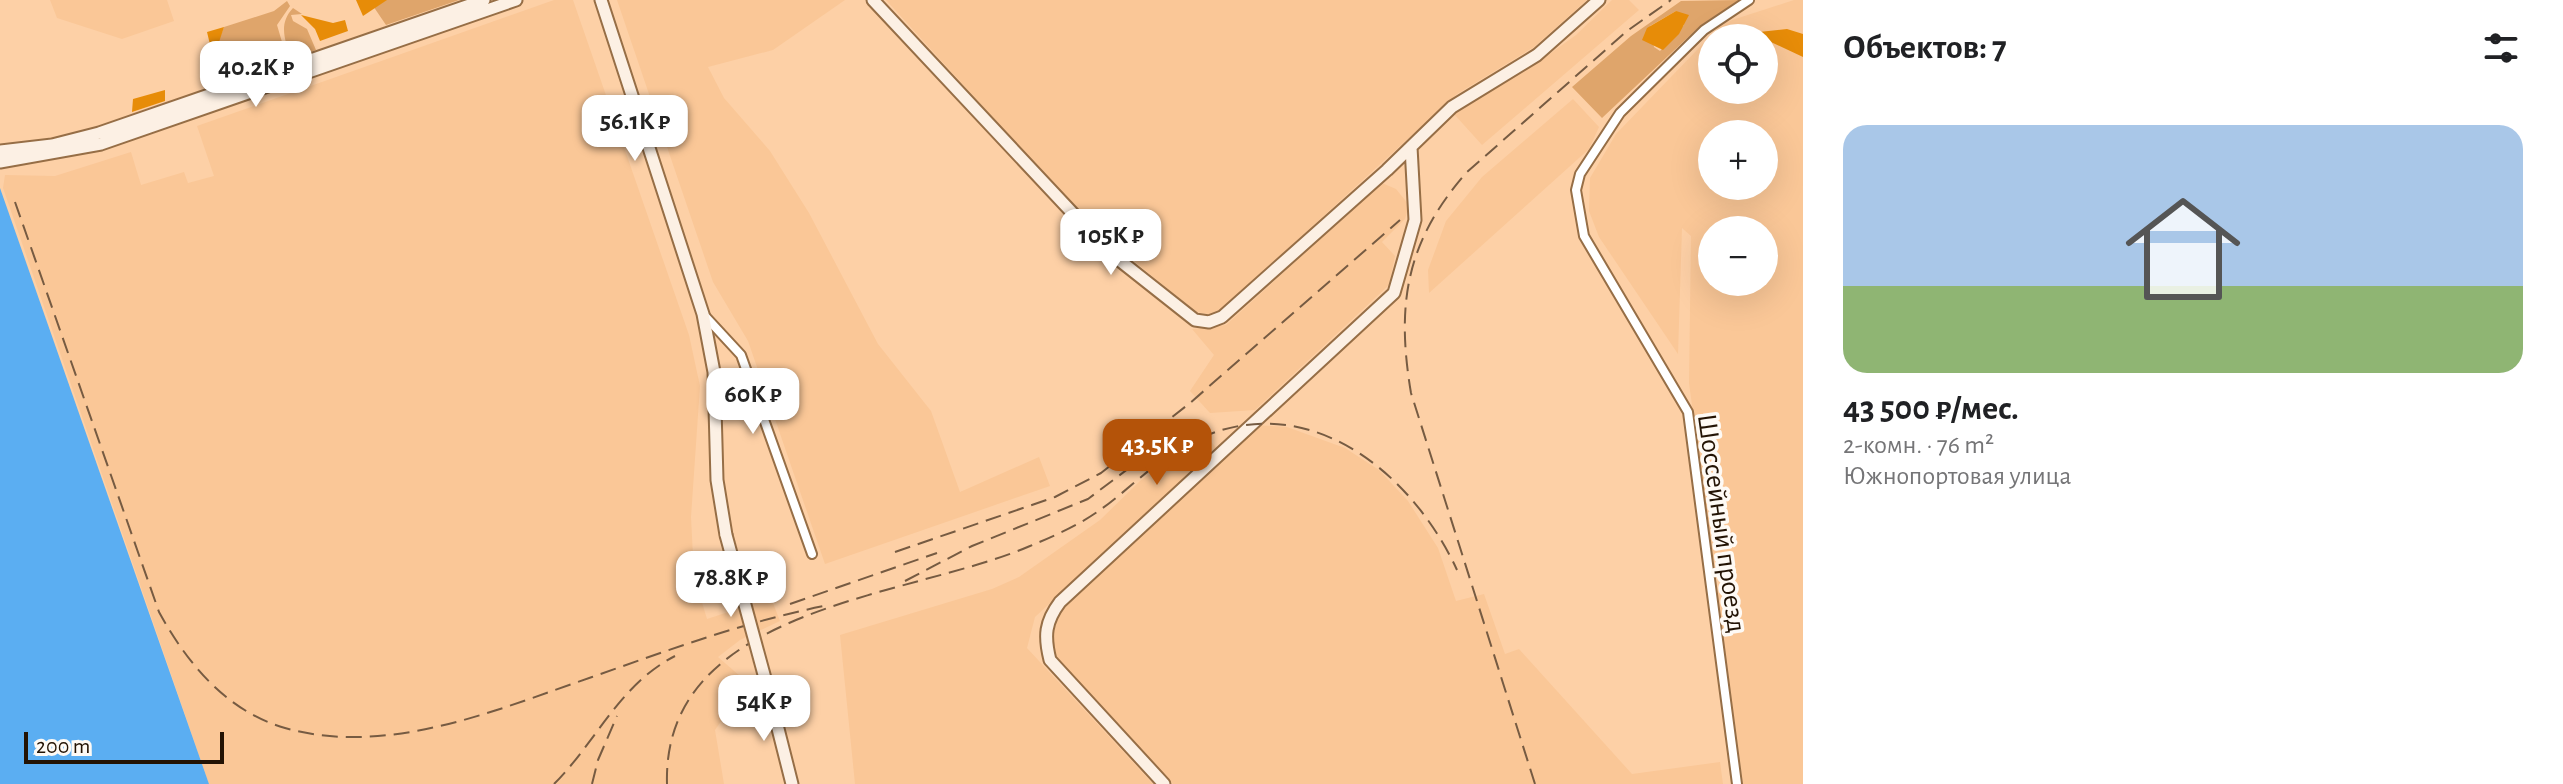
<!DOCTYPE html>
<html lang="ru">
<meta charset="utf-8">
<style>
:root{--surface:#fff;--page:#f6f6f6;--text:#202124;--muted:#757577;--line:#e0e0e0;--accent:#b45309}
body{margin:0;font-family:"Alegreya Sans",sans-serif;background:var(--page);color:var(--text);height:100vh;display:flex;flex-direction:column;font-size:30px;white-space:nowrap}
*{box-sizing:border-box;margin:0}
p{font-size:26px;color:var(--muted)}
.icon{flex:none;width:44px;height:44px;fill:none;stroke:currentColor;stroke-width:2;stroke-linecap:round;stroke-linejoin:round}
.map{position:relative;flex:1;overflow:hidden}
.side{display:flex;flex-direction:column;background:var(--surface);width:760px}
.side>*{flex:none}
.controls{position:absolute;left:1698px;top:24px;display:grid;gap:16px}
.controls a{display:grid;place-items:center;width:80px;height:80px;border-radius:50%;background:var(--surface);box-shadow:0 8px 32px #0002;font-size:40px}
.scale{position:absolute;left:24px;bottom:20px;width:200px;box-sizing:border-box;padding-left:8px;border:4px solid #231304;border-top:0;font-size:22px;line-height:28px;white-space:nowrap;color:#231304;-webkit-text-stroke:6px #fefaf5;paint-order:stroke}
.price{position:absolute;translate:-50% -68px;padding:0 18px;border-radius:16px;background:#fff;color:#222;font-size:26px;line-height:52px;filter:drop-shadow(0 2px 4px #0008)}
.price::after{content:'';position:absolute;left:50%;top:48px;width:24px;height:18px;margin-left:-12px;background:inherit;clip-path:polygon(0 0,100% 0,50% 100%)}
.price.current{background:var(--accent);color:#fff}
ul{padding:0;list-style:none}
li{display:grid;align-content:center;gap:16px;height:424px;padding:0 40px}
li+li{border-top:2px solid var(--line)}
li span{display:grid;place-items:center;height:248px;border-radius:24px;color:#555}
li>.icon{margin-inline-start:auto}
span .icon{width:144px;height:144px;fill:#fffc;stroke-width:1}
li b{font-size:34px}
h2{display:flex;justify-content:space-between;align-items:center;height:96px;padding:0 40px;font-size:34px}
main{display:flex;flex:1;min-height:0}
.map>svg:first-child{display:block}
.built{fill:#fac797;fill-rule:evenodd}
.green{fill:#dfa56b;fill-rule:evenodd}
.forest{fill:#e78c08}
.water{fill:#5baef2}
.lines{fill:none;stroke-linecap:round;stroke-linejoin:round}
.street-casing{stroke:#966e46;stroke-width:12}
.secondary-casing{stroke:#966e46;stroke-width:15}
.street{stroke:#fff;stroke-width:8}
.secondary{stroke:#fcf0e4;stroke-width:11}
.rail{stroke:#765b42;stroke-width:2;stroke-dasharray:16 8;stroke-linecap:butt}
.secondary-bridge-casing{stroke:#966e46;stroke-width:15;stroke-linecap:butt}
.secondary-bridge{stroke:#fcf0e4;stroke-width:11}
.labels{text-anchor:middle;stroke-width:7;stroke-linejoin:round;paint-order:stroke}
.street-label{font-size:28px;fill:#231304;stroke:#fefaf5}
</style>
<main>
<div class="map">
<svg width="1803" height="784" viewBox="0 0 1803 784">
<rect width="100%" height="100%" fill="#fdd0a6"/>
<path class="built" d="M50 0H167L174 21 122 39 57 18Z
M554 0H573L689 335 700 386 691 517 694 576 707 619 771 598 780 621 740 640 718 657 748 683 715 730 724 784H209L3 188 5 175 55 176 131 152 141 185 184 172 188 183 214 176 197 126Z
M617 0H845L773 50 708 67 724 98 770 151 809 213 878 344 931 411 960 492 1039 457 1050 486 825 564 748 341 713 282Z
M886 0H1587L1534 47 1457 94 1215 315 1196 312 1135 262 1138 244 1129 235 1120 242 1101 236Z
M1612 0H1629L1639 10 1482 145 1454 114 1475 97 1533 66 1576 35Z
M1794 0H1803V784H1743L1717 593 1736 590 1733 558 1713 560 1689 383 1691 236 1682 228 1678 354 1599 237 1589 211 1590 178 1616 134 1723 23ZM1712 38H1764V90H1712ZM1712 134H1764V186H1712ZM1712 230H1764V282H1712Z
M1573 99 1599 127 1589 149 1429 293 1428 270 1446 221 1482 177Z
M1382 183 1396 189 1409 205 1405 219 1382 242 1395 256 1389 285 1255 410 1210 413 1190 391 1214 355 1192 329 1226 325Z
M1255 425 1287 427 1345 448 1379 470 1408 501 1438 548 1456 601 1484 594 1505 654 1519 649 1632 774 1720 762 1723 784H1173L1054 654 1051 627 1062 606Z
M1210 440 1217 449 1035 617 1027 648 1153 784H855L840 635 992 589 1019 577 1100 520 1140 481 1183 451Z"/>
<path class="green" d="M369 0H459L386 25Z
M1739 0 1700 26 1602 118 1572 87 1631 36 1681 1ZM1676 11 1684 25 1660 51 1654 47 1650 26Z
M287 1 290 6 277 25 287 59 260 69 258 66 221 82 219 74 233 71 218 42 224 27 274 11Z
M293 8 302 14 291 15 293 21 307 29 316 50 291 59C285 40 278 24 293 8Z"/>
<path class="forest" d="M356 0H387L363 16Z
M1676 11 1689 15 1679 34 1663 50 1642 40 1647 28Z
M301 15 333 23 345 20 348 31 320 41 315 29Z
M224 27 219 42 234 52 228 65 233 71 219 74 208 63 213 57 207 32Z
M1787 29 1803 34V57L1760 37 1759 32Z
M165 90V101L132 112 133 99Z"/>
<path class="water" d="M0 188 209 784H0Z"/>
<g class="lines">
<g class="street-casing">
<path id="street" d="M704 315 741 355 812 554
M1737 784 1688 412 1584 236 1576 190 1580 174 1620 113 1704 30 1749 0"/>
</g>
<g class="secondary-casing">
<path id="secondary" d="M601 0 703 314 714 372 717 480 726 535
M873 0 1109 252 1195 320 1209 322 1222 317 1387 170 1452 107 1537 55 1599 0
M0 151 52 145 99 133 484 0
M0 162 101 144 516 0
M769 693 792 784
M1164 784 1050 660C1044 636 1045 622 1060 602L1394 293 1415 220 1411 147"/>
</g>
<use href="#street" class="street"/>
<use href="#secondary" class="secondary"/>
<path class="rail" d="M15 202 159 612C187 663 226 711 285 728 388 757 496 710 592 677 669 650 744 622 824 606
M895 552 1055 497 1101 473 1190 403 1400 220
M905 581 972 546 1088 499 1165 441 1200 426
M790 604 937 553
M554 784C597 741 619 685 675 656
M592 784 598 760 617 716
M667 784C662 606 910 598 1030 546 1054 536 1079 525 1100 510 1131 488 1157 459 1192 442 1304 385 1411 470 1457 570
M1535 784 1411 393C1396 304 1406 242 1466 173L1627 31 1671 0"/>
<g class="secondary-bridge-casing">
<path id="secondary-bridge" d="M726 535 769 693"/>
</g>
<use href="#secondary-bridge" class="secondary-bridge"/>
</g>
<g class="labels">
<g class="street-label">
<text transform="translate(1723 523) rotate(82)" y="10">Шоссейный проезд</text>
</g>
</g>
</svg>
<div class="controls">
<a><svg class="icon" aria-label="locate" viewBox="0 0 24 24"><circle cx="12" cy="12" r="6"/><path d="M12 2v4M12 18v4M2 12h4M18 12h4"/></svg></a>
<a>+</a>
<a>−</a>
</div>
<div class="scale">200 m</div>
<b class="price" style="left:256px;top:109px">40.2K ₽</b>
<b class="price" style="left:635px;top:163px">56.1K ₽</b>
<b class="price" style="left:1111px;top:277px">105K ₽</b>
<b class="price" style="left:753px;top:436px">60K ₽</b>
<b class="price current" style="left:1157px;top:487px">43.5K ₽</b>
<b class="price" style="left:731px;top:619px">78.8K ₽</b>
<b class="price" style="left:764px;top:743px">54K ₽</b>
</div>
<section class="side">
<h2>Объектов: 7<svg class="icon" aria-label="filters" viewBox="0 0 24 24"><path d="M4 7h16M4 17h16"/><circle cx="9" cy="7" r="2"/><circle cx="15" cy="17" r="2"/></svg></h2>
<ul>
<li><span style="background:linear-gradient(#a9c7e8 65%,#8fb573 0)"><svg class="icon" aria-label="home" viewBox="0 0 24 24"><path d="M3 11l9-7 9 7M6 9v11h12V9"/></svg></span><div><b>43 500 ₽/мес.</b><p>2-комн. · 76 m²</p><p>Южнопортовая улица</p></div></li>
</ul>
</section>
</main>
